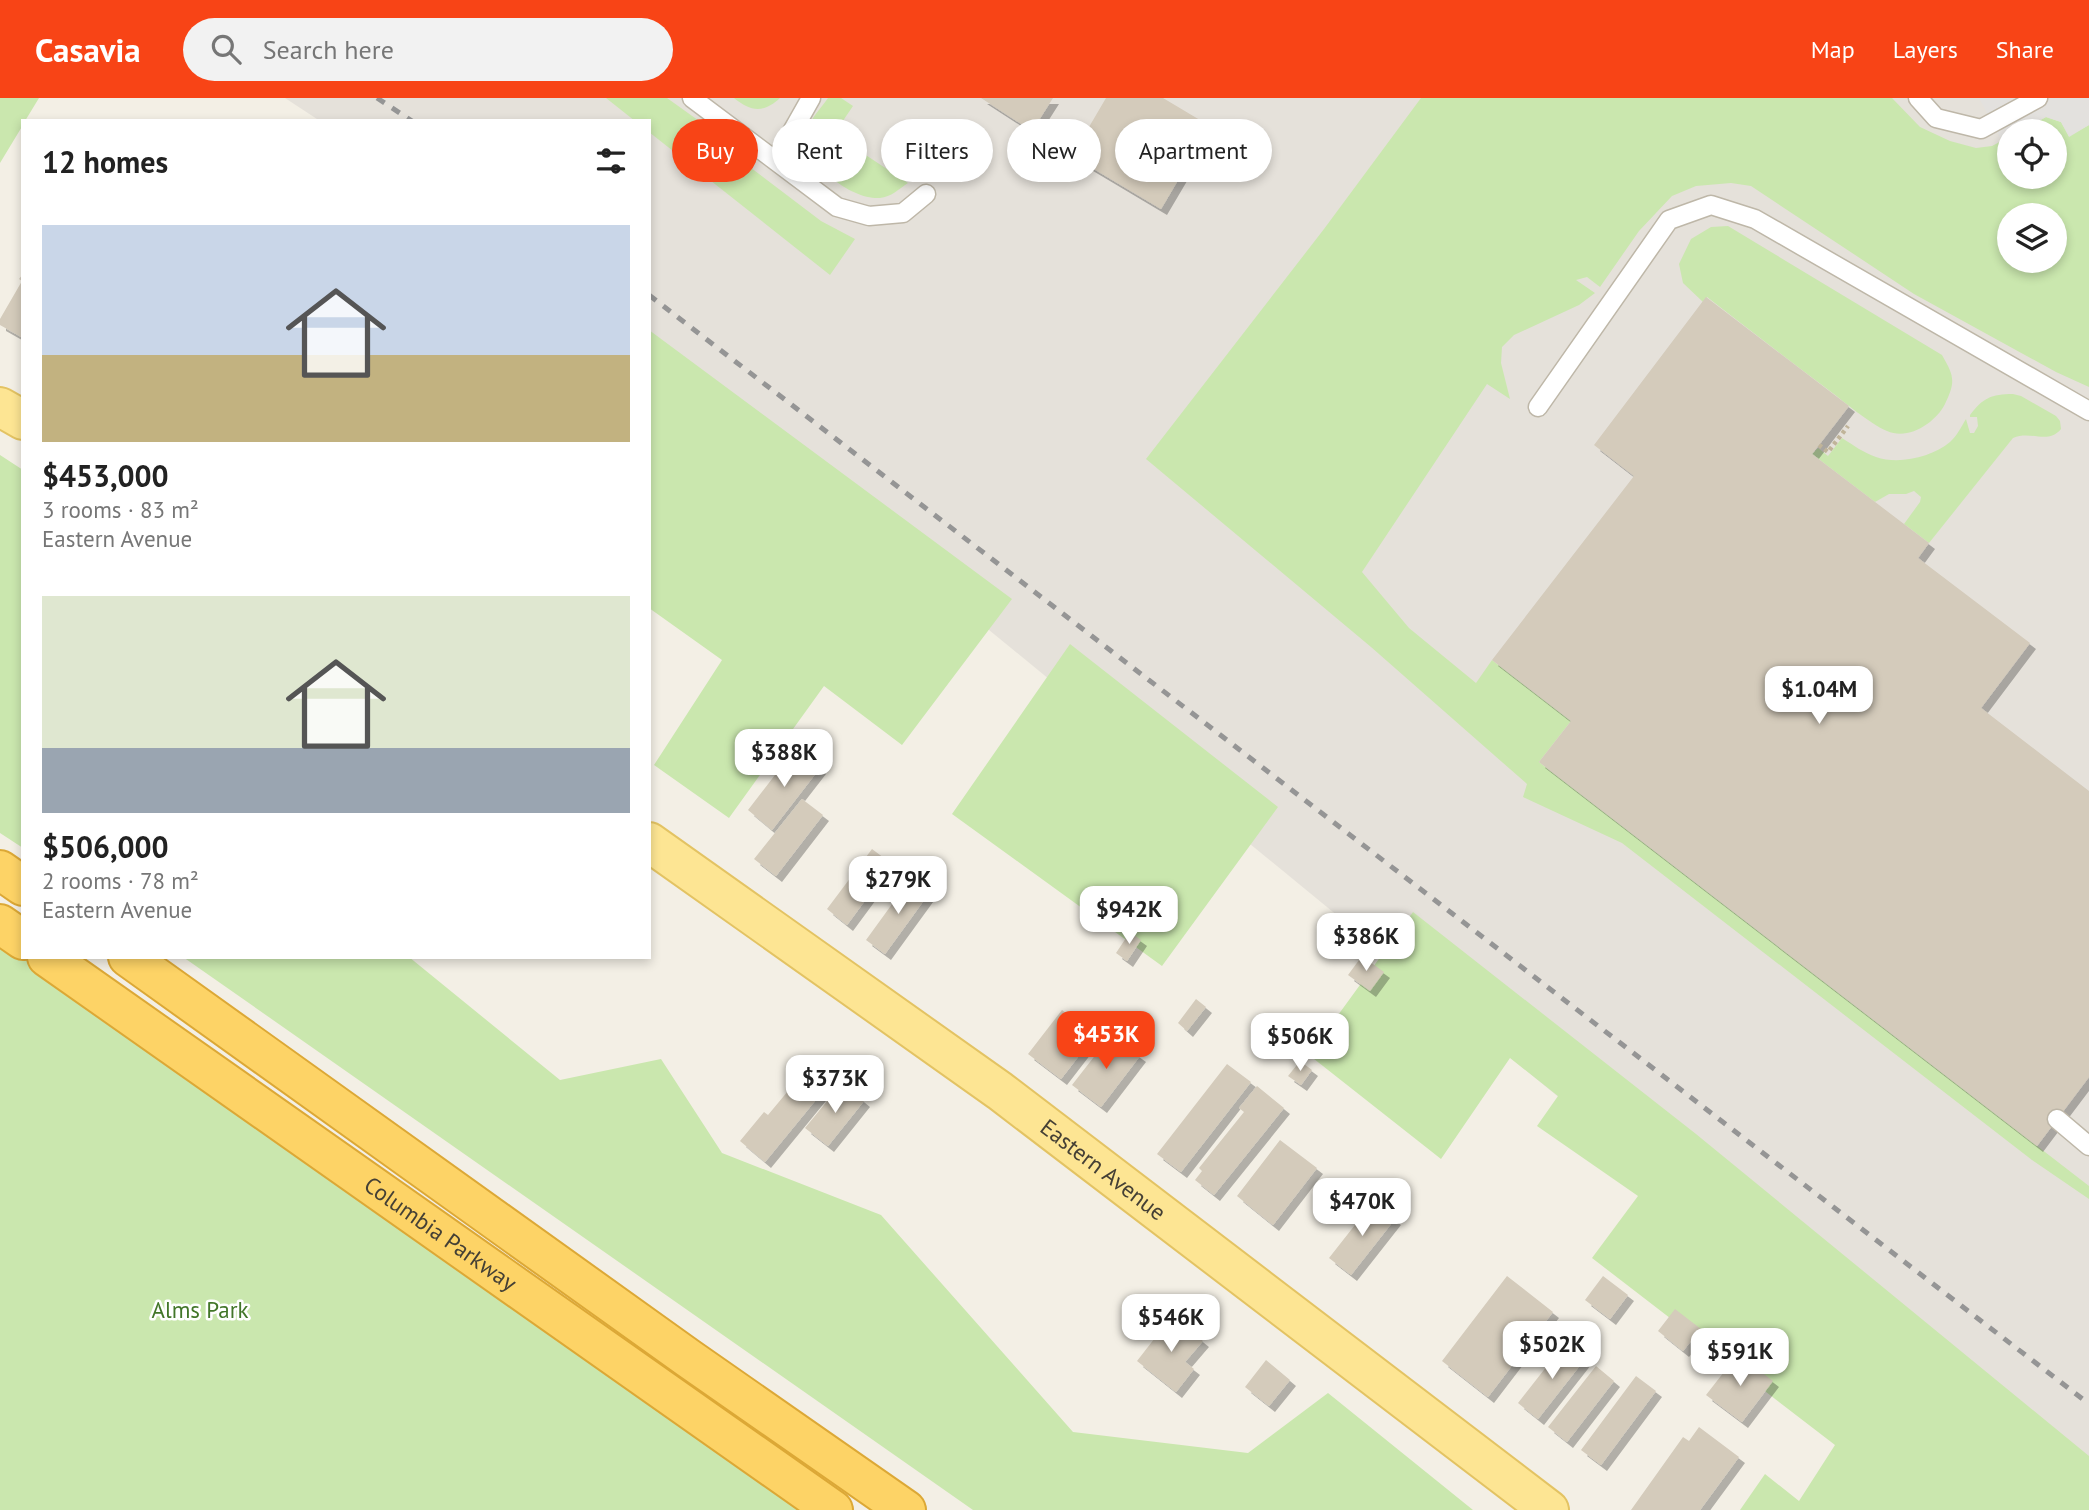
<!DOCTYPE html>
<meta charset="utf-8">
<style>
:root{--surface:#fff;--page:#f2f2f2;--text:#222;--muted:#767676;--accent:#f84416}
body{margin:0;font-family:"PT Sans",sans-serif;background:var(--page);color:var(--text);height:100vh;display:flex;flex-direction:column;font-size:26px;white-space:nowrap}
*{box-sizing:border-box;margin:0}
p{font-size:23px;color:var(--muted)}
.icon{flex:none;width:38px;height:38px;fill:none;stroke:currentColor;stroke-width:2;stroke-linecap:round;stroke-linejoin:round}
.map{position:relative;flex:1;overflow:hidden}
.drawer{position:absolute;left:21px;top:21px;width:630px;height:840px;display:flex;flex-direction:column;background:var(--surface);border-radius:0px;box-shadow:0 4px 10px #0003}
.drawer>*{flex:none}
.guide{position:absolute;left:672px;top:21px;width:665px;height:63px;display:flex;gap:14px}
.controls{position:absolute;left:1997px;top:21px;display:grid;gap:14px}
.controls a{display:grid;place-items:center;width:70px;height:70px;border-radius:50%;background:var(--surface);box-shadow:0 4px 10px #0003;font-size:35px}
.price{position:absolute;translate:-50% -60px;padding:0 16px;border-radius:14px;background:#fff;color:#222;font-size:23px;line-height:46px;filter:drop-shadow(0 2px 4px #0008)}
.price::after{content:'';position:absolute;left:50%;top:42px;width:21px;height:16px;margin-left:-10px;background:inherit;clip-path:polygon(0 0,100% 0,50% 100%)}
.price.on{background:var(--accent);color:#fff}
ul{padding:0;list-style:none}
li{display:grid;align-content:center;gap:14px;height:371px;padding:0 21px}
li span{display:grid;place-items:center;height:217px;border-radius:0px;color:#555}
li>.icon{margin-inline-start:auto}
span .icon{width:126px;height:126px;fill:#fffc;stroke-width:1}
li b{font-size:30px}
h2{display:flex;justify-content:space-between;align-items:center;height:84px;padding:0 21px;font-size:30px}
.tag{padding:0 24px;border-radius:32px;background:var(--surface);box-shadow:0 4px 10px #0003;font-size:24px;line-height:63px}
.tag.on{background:var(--accent);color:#fff}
header{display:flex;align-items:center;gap:42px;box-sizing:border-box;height:98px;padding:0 35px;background:var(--accent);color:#fff}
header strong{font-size:33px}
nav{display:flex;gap:38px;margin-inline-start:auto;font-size:24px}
.search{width:490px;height:63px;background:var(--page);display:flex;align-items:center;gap:18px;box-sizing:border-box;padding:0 24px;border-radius:38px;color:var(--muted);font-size:26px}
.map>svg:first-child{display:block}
.industrial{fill:#e5e1da;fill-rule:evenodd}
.green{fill:#cae7ae;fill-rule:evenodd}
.parking{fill:#e3e1de}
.building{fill:#d4cbbb;filter:url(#shadow)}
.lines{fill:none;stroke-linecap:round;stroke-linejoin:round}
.lane-casing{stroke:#beb7a8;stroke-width:21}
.primary-casing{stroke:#e3c363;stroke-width:42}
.highway-casing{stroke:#dca836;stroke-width:42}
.path{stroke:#c0b499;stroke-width:4.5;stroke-dasharray:3.5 3.5;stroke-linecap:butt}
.lane{stroke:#fff;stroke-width:18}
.primary{stroke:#fde593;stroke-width:38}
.highway{stroke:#fdd366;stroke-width:38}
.rail{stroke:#959595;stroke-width:5;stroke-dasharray:9 9;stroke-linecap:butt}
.labels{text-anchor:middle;stroke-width:5;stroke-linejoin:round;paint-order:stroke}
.street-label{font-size:23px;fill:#454035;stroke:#fff}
.park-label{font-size:23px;fill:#427629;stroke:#fff}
</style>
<header>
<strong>Casavia</strong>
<div class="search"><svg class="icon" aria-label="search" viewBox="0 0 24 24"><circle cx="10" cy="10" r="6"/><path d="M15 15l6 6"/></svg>Search here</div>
<nav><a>Map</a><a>Layers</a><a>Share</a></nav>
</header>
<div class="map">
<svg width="2089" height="1412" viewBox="0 0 2089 1412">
<defs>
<filter id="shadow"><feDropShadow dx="6" dy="6" stdDeviation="0" flood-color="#0004"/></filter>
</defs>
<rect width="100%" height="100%" fill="#f3efe5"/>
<path class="industrial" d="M285 0H2089V1412H2062L649 253V23H320ZM2009 33H2054V79H2009ZM2009 117H2054V163H2009Z"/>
<path class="green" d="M0 0H39L25 23H23V27L0 65Z
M606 0H667L709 30 713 41 821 123 855 141 830 177 649 34V23H635Z
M734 0H780C763 16 750 13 734 0Z
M828 0H841L853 8 834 36 908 85C899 91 891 99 880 100 851 102 801 64 807 32 810 21 822 9 828 0Z
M1421 0H1892L1920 29 1950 43 1976 50 1992 48 2009 39V79H2054V33H2020L2046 19 2061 24 2069 38 2089 27V289L2056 274 1914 196 1751 88 1731 85 1696 88 1672 98 1639 133 1600 189 1587 179 1576 182 1595 195 1579 207 1514 237 1502 249 1501 265 1510 301 1487 286 1362 474 1409 530 1476 585 1492 562 1571 623 1539 664 2089 1088V1101L2032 1062 1622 745 1523 699 1527 686 1371 549 1146 361 1324 131ZM2009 117H2054V163H2009Z
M1728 128 1942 257C1954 278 1956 283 1945 306 1936 324 1909 343 1887 333 1870 326 1842 302 1826 290 1786 260 1747 230 1707 199L1703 204 1683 185 1679 166 1691 141 1711 129Z
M649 232 1012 501 902 647 824 588 729 720 654 667 722 562 649 510Z
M2013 296 2021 298 2056 318 2060 323 2061 331C2048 347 2031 332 2013 340L1929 445 1904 426 1920 404 1921 399 1914 393 1906 396H1889L1875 404 1812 356 1818 350 1828 358 1842 340C1853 347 1864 355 1876 359 1899 367 1932 359 1950 344 1957 338 1961 329 1966 321L1970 335H1974L1978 328 1977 319H1970V317C1983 300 1991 296 2013 296Z
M0 357 23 372V750L0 735Z
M1070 546 1278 709 1162 868 952 716Z
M1413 814 1696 1036 2089 1358V1412H1740L1765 1376 1799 1403 1835 1347 1592 1160 1638 1098 1537 1028 1558 998 1510 960 1441 1061 1309 957Z
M0 826 47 859 833 1412H0Z
M183 859H409L560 982 661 961 722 1055 881 1117 1073 1334 1248 1355 1328 1295 1473 1412H973Z"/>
<path class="parking" d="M1979 0H2089V27L2069 39 2061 24 2046 19 2020 33H2009V39L2002 43Z"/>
<path class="building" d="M981 0H1053L1032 33Z
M1106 0H1163L1210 28 1161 111 1072 58Z
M23 176V240L0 227V221L22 183 19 181Z
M1706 199 1849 308 1812 356 1929 445 1918 460 2030 545 1981 610 2089 693V979L2037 1048 1539 664 1571 623 1492 562 1634 378 1594 347Z
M795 651 820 670 772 732 748 712Z
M802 701 823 717 776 778 754 761Z
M872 751 892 766 847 827 827 811Z
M911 780 930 794 885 856 866 842Z
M1130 834 1141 842 1127 863 1116 855Z
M1362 858 1384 874 1370 893 1348 877Z
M1196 901 1206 909 1187 933 1178 925Z
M1062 912 1095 937 1061 981 1028 956Z
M1111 937 1140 958 1101 1009 1072 987Z
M1300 963 1312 972 1301 987 1288 978Z
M1227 966 1251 984 1181 1074 1157 1056Z
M803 975 824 992 765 1064 740 1043 764 1014 768 1017Z
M842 985 864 1003 828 1048 805 1030Z
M1257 988 1284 1010 1214 1097 1195 1082 1202 1073 1199 1070 1244 1014 1239 1010Z
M1280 1042 1317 1070 1273 1127 1237 1098Z
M1373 1104 1395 1121 1351 1177 1329 1160Z
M1507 1178 1553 1214 1488 1299 1442 1263Z
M1603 1178 1628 1197 1610 1221 1585 1202Z
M1675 1211 1701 1231 1683 1253 1658 1233Z
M1172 1218 1203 1243 1185 1264 1194 1271 1176 1294 1137 1263Z
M1565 1245 1585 1261 1538 1321 1518 1305Z
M1738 1256 1773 1283 1742 1324 1706 1297Z
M1266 1262 1290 1282 1269 1308 1245 1289Z
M1596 1268 1614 1283 1567 1344 1548 1329Z
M1636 1278 1656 1293 1601 1367 1581 1352Z
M1699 1329 1739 1359 1700 1412H1631L1683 1339 1689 1343Z"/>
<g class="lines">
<g class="lane-casing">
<path id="lane" d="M692 0 837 109 869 118 903 115 926 96
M1918 0 1936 20 1981 31 2038 0
M776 62 811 0
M1538 309 1669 122 1711 107 1755 121 2089 313
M2057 1021 2089 1048"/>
</g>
<g class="primary-casing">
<g id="primary">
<path d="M0 309 23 322"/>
<path id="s1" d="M649 744 1000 993 1549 1412"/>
</g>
</g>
<g class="highway-casing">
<g id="highway">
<path d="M0 772 23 788"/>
<path d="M0 826 23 842"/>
<path id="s2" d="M47 859 833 1412"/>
<path d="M128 859 688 1260 906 1412"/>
</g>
</g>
<path class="path" d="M1819 347 1828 354 1848 328"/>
<use href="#lane" class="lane"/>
<use href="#primary" class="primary"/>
<use href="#highway" class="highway"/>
<path class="rail" d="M377 0 412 23
M649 197 2089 1306"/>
</g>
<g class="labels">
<g class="street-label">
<text dy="8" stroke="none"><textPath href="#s1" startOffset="560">Eastern Avenue</textPath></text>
<text dy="8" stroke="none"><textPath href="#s2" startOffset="481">Columbia Parkway</textPath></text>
</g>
<g class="park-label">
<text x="200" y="1220">Alms Park</text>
</g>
</g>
</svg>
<div class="controls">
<a><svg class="icon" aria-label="locate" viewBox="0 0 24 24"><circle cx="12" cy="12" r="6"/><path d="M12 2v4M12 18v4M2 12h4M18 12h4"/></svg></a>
<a><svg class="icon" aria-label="layers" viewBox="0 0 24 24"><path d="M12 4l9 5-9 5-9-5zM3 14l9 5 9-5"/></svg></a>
</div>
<b class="price" style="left:1819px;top:628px">$1.04M</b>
<b class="price" style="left:784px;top:691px">$388K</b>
<b class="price" style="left:898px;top:818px">$279K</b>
<b class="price" style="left:1129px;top:848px">$942K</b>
<b class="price" style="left:1366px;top:875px">$386K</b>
<b class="price on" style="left:1106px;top:973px">$453K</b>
<b class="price" style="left:1300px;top:975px">$506K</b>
<b class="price" style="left:835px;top:1017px">$373K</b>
<b class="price" style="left:1362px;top:1140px">$470K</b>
<b class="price" style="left:1171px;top:1256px">$546K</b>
<b class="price" style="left:1552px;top:1283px">$502K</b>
<b class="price" style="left:1740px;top:1290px">$591K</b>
<div class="guide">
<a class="tag on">Buy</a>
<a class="tag">Rent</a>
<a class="tag">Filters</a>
<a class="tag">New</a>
<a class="tag">Apartment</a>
</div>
<section class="drawer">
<h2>12 homes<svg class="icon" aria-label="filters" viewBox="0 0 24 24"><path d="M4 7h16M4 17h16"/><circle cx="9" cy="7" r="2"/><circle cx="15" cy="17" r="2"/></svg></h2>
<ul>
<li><span style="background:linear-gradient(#c9d6e8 60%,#c2b280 0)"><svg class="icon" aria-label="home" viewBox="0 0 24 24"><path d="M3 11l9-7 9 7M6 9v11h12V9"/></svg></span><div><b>$453,000</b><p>3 rooms · 83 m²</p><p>Eastern Avenue</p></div></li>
<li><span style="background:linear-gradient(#dfe7d0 70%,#9aa5b1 0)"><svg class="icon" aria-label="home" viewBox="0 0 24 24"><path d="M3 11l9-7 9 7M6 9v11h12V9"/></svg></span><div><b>$506,000</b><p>2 rooms · 78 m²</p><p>Eastern Avenue</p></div></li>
</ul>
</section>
</div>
